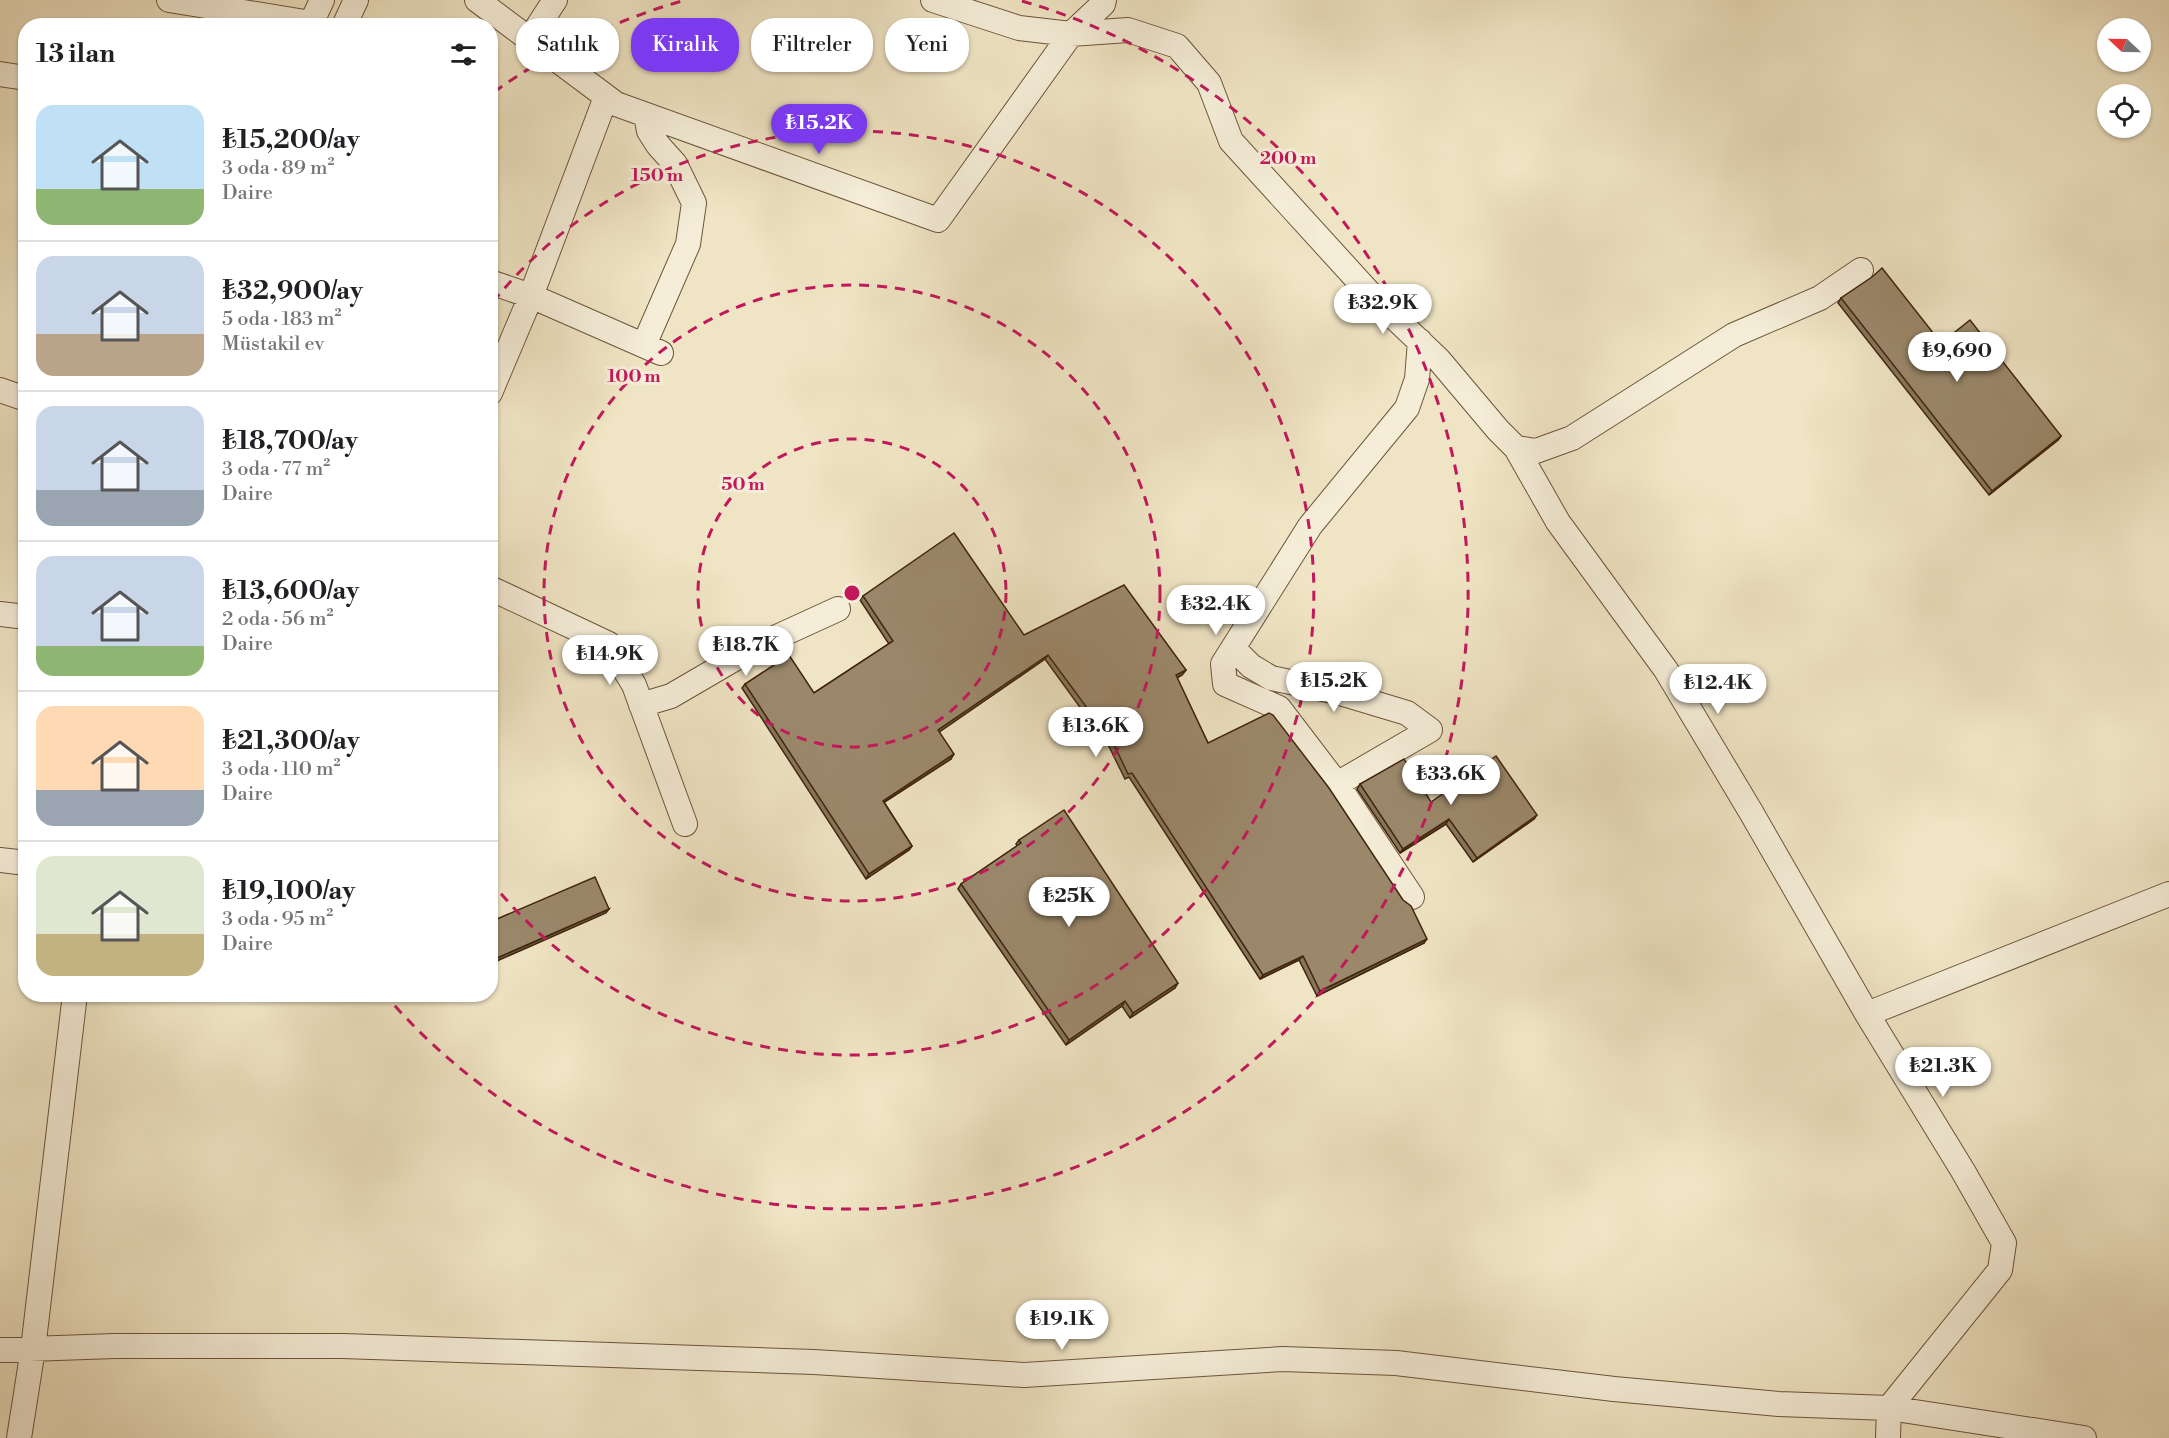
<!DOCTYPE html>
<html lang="tr">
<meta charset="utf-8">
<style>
:root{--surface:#fff;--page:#f6f6f6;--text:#202124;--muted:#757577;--line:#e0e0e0;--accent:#7c3aed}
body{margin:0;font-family:"Libre Bodoni",serif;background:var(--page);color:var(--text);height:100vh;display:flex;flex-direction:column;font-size:22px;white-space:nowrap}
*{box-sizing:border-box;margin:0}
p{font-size:20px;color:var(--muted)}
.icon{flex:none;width:33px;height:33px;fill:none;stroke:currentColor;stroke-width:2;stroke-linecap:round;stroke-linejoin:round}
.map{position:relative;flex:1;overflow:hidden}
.panel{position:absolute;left:18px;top:18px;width:480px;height:984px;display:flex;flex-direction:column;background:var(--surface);border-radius:24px;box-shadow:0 2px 4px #0004}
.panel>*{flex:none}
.top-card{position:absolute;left:516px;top:18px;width:570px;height:54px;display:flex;gap:12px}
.needle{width:39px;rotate:292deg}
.controls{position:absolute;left:2097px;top:18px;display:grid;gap:12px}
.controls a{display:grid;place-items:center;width:54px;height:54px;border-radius:50%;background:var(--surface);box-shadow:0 2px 4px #0004;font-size:30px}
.price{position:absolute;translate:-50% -51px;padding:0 14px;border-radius:21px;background:#fff;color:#222;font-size:20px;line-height:39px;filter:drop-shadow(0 2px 3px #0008)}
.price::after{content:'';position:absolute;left:50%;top:36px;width:18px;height:14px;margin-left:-9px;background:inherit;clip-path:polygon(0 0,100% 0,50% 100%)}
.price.current{background:var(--accent);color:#fff}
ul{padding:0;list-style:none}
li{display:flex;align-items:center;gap:18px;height:150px;padding:0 18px}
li+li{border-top:2px solid var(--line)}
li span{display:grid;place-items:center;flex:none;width:168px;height:120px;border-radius:18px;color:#555}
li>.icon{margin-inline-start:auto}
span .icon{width:72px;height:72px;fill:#fffc;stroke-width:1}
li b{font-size:26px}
h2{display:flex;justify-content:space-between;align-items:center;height:72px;padding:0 18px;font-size:26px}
.chip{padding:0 21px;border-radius:24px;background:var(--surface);box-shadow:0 2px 4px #0004;font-size:21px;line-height:54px}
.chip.current{background:var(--accent);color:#fff}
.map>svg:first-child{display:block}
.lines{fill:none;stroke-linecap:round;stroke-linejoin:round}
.minor-casing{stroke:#6c553a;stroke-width:26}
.minor{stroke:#f5edd8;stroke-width:24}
.wall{fill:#85755c;stroke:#41250c;stroke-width:1.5}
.shaded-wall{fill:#6c5f4b;stroke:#41250c;stroke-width:1.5}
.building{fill:#9b886b;stroke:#41250c;stroke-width:1.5}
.ring{fill:none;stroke:#c2185b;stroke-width:3;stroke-dasharray:10 8}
.centre{fill:#c2185b;stroke:#f5edd8;stroke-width:3}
.ring-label{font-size:18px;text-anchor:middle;font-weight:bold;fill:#c2185b;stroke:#f5edd8;stroke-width:6;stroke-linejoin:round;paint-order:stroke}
</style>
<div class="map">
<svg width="2169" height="1438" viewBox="0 0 2169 1438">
<rect width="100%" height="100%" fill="#efe4c3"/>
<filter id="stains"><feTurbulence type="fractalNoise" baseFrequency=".00333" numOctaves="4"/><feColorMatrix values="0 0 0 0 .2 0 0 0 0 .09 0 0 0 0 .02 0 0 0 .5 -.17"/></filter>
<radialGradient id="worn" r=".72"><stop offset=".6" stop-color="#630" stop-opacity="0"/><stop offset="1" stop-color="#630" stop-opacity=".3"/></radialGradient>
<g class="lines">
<g class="minor-casing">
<path id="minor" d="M169 0 311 23
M477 0 616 104 938 220 1071 34 1103 4 1104 0
M933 0 1019 28 1071 34 1128 30 1177 46 1209 83 1231 141 1374 298 1439 360 1498 430 1516 448 1536 451 1572 438 1734 335 1820 298 1861 270
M310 26 322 0
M344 26 356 0
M529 40 555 0
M0 74 26 78
M490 282 531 296 661 353
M644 345 688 244 694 203 675 164 658 145 649 131 646 115
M0 390 26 399
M490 393 531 296 606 97
M1516 448 1558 522 1666 670 1751 812 1867 1014
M490 588 609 644 634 685 685 824
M0 614 26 617
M1233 648 1251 666 1271 678 1337 692 1407 713 1430 730 1337 784
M641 705 671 696 755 647 838 609
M0 860 26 863
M1412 897 1337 784 1279 708 1225 684 1223 664 1310 526 1407 408 1417 379 1420 341
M0 1350 115 1346H343L814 1362 1024 1375 1283 1359 1396 1363 1614 1389 1779 1404 1889 1408 2084 1438
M19 1438 33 1349 75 994
M1888 1438 1889 1408 2000 1270 2004 1243 1963 1171 1867 1014 2169 894"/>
</g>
<use href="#minor" class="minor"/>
</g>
<path class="wall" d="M1841 298 1941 343 2061 436 2058 440 1989 495 1838 303Z
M863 596 1024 635 1186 670 1182 675 1177 678 1208 743 1424 943 1317 996 1299 960 1260 979 1129 777 1125 779 1095 718 1090 721 1045 659 939 732 951 759 884 802 912 846 909 850 866 879 742 688 745 684 814 693 889 644 860 600Z
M1360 784 1431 802 1534 819 1473 862 1446 824 1400 853 1357 789Z
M1019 840 1175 988 1130 1018 1122 1006 1066 1045 958 889 961 884 1017 846 1016 844Z"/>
<path class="shaded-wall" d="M2061 436 2058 440 1989 495 1992 491Z
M1048 655 1045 659 935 735 938 730Z
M1186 670 1182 675 1173 680 1176 675Z
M1099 713 1095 718 1090 721 1093 716Z
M954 754 951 759 880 805 883 801Z
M1537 815 1534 819 1473 862 1477 858Z
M1449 819 1446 824 1400 853 1403 849Z
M912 846 909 850 866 879 869 874Z
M609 909 606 913 490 964V961Z
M1427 939 1424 943 1317 996 1320 991Z
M1303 956 1299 960 1260 979 1263 975Z
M1178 983 1175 988 1130 1018 1133 1013Z
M1125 1001 1122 1006 1066 1045 1069 1040Z"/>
<path class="building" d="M1882 268 1941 343 1970 320 2061 436 1992 491 1841 298 1872 277Z
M954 533 1024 635 1124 585 1186 670 1176 675 1208 743 1269 713 1273 715 1329 788 1403 900 1411 906 1427 939 1320 991 1303 956 1263 975 1132 773 1128 774 1099 713 1093 716 1048 655 938 730 954 754 883 801 912 846 869 874 745 684 789 655 814 693 893 641 863 596Z
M1496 756 1537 815 1477 858 1449 819 1403 849 1360 784 1404 759 1431 802Z
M1064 810 1178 983 1133 1013 1125 1001 1069 1040 961 884 1021 843 1019 840Z
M595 877 609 909 490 961V922Z"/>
<g class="ring">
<circle cx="852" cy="593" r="154"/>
<circle cx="852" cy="593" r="308"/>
<path d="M493 302A462 462 0 1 1 493 884"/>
<path d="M494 92A616 616 0 0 1 682 1M1022 1A616 616 0 1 1 387 997"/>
</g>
<circle cx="852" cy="593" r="9" class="centre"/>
<g class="ring-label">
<text x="1288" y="164">200 m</text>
<text x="657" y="181">150 m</text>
<text x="634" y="382">100 m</text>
<text x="743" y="490">50 m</text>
</g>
<rect width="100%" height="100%" filter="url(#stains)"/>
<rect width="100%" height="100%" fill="url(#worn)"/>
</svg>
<div class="controls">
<a><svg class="needle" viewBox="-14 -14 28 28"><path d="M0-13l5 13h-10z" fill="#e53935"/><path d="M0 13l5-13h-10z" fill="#757577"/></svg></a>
<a><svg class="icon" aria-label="locate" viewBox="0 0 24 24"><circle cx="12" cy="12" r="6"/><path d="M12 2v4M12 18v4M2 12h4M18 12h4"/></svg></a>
</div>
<b class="price current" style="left:819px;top:155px">₺15.2K</b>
<b class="price" style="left:1383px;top:335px">₺32.9K</b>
<b class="price" style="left:1957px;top:383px">₺9,690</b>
<b class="price" style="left:1216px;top:636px">₺32.4K</b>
<b class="price" style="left:746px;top:677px">₺18.7K</b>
<b class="price" style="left:610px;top:686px">₺14.9K</b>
<b class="price" style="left:1334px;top:713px">₺15.2K</b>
<b class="price" style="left:1718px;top:715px">₺12.4K</b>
<b class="price" style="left:1096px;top:758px">₺13.6K</b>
<b class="price" style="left:1451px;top:806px">₺33.6K</b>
<b class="price" style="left:1069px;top:928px">₺25K</b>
<b class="price" style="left:1943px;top:1098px">₺21.3K</b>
<b class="price" style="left:1062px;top:1351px">₺19.1K</b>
<div class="top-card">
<a class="chip">Satılık</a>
<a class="chip current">Kiralık</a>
<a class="chip">Filtreler</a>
<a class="chip">Yeni</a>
</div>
<section class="panel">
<h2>13 ilan<svg class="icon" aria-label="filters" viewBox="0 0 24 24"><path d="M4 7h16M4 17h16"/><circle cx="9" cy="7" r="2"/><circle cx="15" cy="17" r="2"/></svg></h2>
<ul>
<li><span style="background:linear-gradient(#bfe0f5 70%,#8fb573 0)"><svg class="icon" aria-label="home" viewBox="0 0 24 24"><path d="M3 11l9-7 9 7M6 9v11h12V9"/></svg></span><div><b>₺15,200/ay</b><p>3 oda · 89 m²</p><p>Daire</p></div></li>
<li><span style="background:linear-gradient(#c9d6e8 65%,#b9a48a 0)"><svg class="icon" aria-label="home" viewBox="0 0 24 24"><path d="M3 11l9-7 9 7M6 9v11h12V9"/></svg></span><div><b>₺32,900/ay</b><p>5 oda · 183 m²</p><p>Müstakil ev</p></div></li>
<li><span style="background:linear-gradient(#c9d6e8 70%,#9aa5b1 0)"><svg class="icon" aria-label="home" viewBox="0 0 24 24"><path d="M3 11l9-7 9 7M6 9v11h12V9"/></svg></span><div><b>₺18,700/ay</b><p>3 oda · 77 m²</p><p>Daire</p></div></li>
<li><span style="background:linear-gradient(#c9d6e8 75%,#8fb573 0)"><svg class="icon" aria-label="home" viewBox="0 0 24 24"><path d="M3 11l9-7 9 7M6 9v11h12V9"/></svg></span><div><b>₺13,600/ay</b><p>2 oda · 56 m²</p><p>Daire</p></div></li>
<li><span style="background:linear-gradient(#ffd9b3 70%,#9aa5b1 0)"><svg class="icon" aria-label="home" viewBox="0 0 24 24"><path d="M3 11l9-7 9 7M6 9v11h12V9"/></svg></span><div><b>₺21,300/ay</b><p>3 oda · 110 m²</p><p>Daire</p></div></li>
<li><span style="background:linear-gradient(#dfe7d0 65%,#c2b280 0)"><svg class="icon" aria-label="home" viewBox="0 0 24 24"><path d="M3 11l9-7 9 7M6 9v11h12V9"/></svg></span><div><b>₺19,100/ay</b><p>3 oda · 95 m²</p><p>Daire</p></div></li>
</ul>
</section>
</div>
